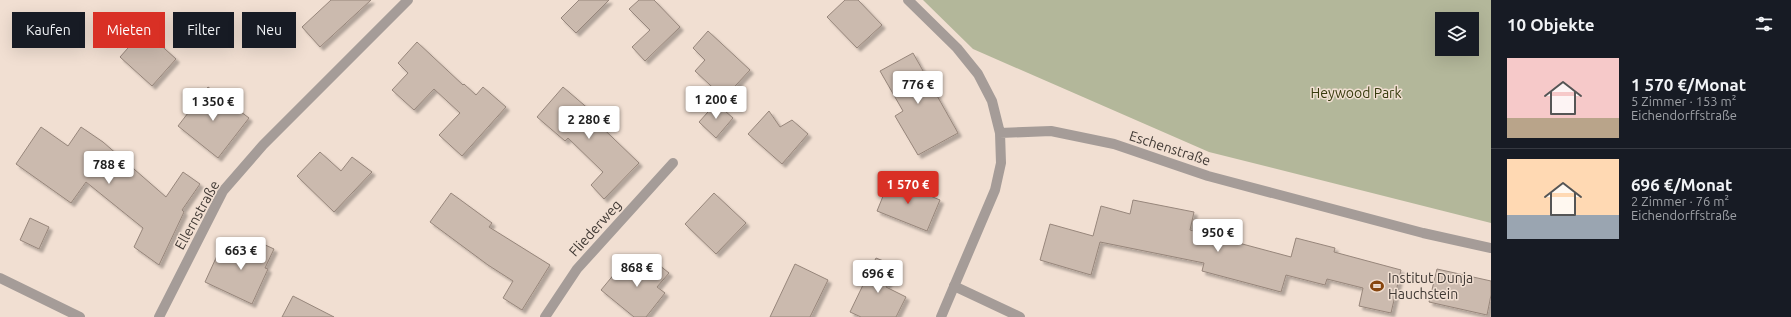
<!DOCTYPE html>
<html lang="de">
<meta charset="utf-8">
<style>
:root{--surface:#171b24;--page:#242831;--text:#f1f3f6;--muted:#9ea1a6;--line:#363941;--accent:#d93025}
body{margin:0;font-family:Ubuntu,sans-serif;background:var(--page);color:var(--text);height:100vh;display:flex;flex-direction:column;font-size:15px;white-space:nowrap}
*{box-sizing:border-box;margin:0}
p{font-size:13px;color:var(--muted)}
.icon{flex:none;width:22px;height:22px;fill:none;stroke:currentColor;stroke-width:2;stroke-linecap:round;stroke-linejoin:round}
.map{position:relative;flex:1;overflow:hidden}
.drawer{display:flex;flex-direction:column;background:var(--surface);width:300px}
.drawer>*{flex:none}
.top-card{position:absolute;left:12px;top:12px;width:380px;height:36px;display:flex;gap:8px}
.buttons{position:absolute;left:1435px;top:12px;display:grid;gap:8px}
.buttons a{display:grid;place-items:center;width:44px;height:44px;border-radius:0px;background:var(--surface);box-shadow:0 4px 16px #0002;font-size:20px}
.price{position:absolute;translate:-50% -34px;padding:0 9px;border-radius:4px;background:#fff;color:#222;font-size:13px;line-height:26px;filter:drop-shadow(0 1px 2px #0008)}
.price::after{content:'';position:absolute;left:50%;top:24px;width:12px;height:9px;margin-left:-6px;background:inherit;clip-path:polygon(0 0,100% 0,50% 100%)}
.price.selected{background:var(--accent);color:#fff}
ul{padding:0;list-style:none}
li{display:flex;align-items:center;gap:12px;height:100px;padding:0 16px}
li+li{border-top:1px solid var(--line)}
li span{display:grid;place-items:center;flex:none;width:112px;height:80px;border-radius:0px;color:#555}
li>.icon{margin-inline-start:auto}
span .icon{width:48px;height:48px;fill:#fffc;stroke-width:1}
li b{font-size:17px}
h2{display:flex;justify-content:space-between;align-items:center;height:48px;padding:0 16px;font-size:17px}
.pill{padding:0 14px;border-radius:0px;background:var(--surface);box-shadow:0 4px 16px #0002;font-size:14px;line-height:36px}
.pill.selected{background:var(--accent);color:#fff}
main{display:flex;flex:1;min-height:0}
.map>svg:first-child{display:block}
.green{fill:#b3b79a;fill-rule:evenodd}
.building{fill:#cbbaae;stroke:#97867b;filter:url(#shadow)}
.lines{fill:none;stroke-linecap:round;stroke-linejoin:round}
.service{stroke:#a59c98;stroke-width:10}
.minor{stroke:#a59c98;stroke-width:10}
.labels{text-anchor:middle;stroke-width:3;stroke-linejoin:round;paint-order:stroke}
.park-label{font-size:14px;fill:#373b0d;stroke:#f1dfd2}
.street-label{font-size:14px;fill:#403934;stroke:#f1dfd2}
.poi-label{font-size:14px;fill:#403934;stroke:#f1dfd2;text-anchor:start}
</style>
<main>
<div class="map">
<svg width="1491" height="317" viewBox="0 0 1491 317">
<defs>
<filter id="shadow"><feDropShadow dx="3.5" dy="3.5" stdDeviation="1" flood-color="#0004"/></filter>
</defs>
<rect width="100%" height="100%" fill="#f1dfd2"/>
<path class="green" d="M923 0H1491V223L1209 152 973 49ZM1442 19H1472V49H1442Z"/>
<path class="building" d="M331 0H371L320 47 302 27Z
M579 0H609L576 33 561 18Z
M639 0H654L680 27 645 61 632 47 650 30 629 9Z
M845 0H858L882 25 857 48 827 17Z
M144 30 176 59 152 86 120 57Z
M708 31 750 70 724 98 695 71 705 60 693 48Z
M417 42 463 85 464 84 476 95 483 87 506 107 462 156 439 135 460 113 434 89 414 110 392 90 408 73 398 63Z
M913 53 958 133 918 155 895 116 903 111 880 71Z
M208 87 249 118 218 158 178 126Z
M563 87 591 111 588 114 639 163 604 199 591 185 603 172 568 138 565 141 537 117Z
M716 103 733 118 716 138 699 122Z
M769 111 780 127 792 120 808 134 782 164 748 134Z
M41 127 68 146 81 127 103 142 166 197 183 172 200 184 182 210 184 212 159 265 134 247 143 228 86 182 71 203 16 164Z
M320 152 341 171 352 157 372 172 334 212 297 176Z
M890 179 940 200 927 231 877 211Z
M451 193 492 223 489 227 550 265 522 310 503 298 513 281 488 265 430 222Z
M714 193 746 223 716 254 685 224Z
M1133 200 1194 212 1190 230 1291 257 1296 238 1335 248 1334 252 1401 270 1391 313 1359 306 1363 288 1327 279 1325 285 1286 275 1281 292 1202 271 1204 263 1100 242 1091 275 1040 260 1050 224 1093 236 1101 206 1130 214Z
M30 218 49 227 39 249 20 240Z
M250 238 274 249 265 268 268 269 252 304 205 282 221 247 241 257Z
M649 257 669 273 657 287 665 293 646 317H634L601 290 625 261 638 272Z
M876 258 896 266 886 287 906 297 896 317H861L850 312Z
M795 264 828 280 810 317H770Z
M1437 269 1491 281V295L1487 315 1429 302Z
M293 296 334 317H282Z"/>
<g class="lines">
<path class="service" d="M954 286 1020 317"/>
<path class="minor" d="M908 0 957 48 978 74 992 101 1000 133 1001 163 995 190 941 317
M1000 133 1051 131 1114 144 1208 176 1423 233 1491 248
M0 278 80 317
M159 317 223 191 263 145 408 0
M545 317 577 269 673 163"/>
</g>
<defs>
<g id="stadium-bare" transform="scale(1.08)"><path d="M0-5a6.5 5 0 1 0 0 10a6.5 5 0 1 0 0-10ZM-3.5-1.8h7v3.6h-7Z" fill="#87460f" stroke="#f1dfd2" stroke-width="2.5" paint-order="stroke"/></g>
</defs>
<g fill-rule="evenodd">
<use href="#stadium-bare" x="1377" y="286"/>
</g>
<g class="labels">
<g class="park-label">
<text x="1356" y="98">Heywood Park</text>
</g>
<g class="street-label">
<text transform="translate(1170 148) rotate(18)" y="5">Eschenstraße</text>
<text transform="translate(197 215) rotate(-61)" y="5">Ellernstraße</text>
<text transform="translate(595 228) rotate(-48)" y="5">Fliederweg</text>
</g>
<g class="poi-label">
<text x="1388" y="283">Institut Dunja<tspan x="1388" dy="16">Hauchstein</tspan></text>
</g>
</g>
</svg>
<div class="buttons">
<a><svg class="icon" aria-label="layers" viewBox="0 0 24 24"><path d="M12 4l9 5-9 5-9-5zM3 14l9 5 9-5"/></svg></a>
</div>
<b class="price" style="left:918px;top:105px">776 €</b>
<b class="price" style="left:716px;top:120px">1 200 €</b>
<b class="price" style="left:213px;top:122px">1 350 €</b>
<b class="price" style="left:589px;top:140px">2 280 €</b>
<b class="price" style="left:109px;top:185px">788 €</b>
<b class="price selected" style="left:908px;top:205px">1 570 €</b>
<b class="price" style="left:1218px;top:253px">950 €</b>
<b class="price" style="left:241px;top:271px">663 €</b>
<b class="price" style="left:637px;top:288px">868 €</b>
<b class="price" style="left:878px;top:294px">696 €</b>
<div class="top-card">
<a class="pill">Kaufen</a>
<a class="pill selected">Mieten</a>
<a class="pill">Filter</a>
<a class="pill">Neu</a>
</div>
</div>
<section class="drawer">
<h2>10 Objekte<svg class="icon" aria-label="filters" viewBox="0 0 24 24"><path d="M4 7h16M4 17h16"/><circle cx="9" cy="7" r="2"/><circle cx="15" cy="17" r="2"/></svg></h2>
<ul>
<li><span style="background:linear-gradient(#f6c9c9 75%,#b9a48a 0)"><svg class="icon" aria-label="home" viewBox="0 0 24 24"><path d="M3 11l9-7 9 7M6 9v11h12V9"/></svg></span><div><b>1 570 €/Monat</b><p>5 Zimmer · 153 m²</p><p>Eichendorffstraße</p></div></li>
<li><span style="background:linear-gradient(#ffd9b3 70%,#9aa5b1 0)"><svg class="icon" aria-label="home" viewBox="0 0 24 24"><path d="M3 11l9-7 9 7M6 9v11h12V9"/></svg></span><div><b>696 €/Monat</b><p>2 Zimmer · 76 m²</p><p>Eichendorffstraße</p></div></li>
</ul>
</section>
</main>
